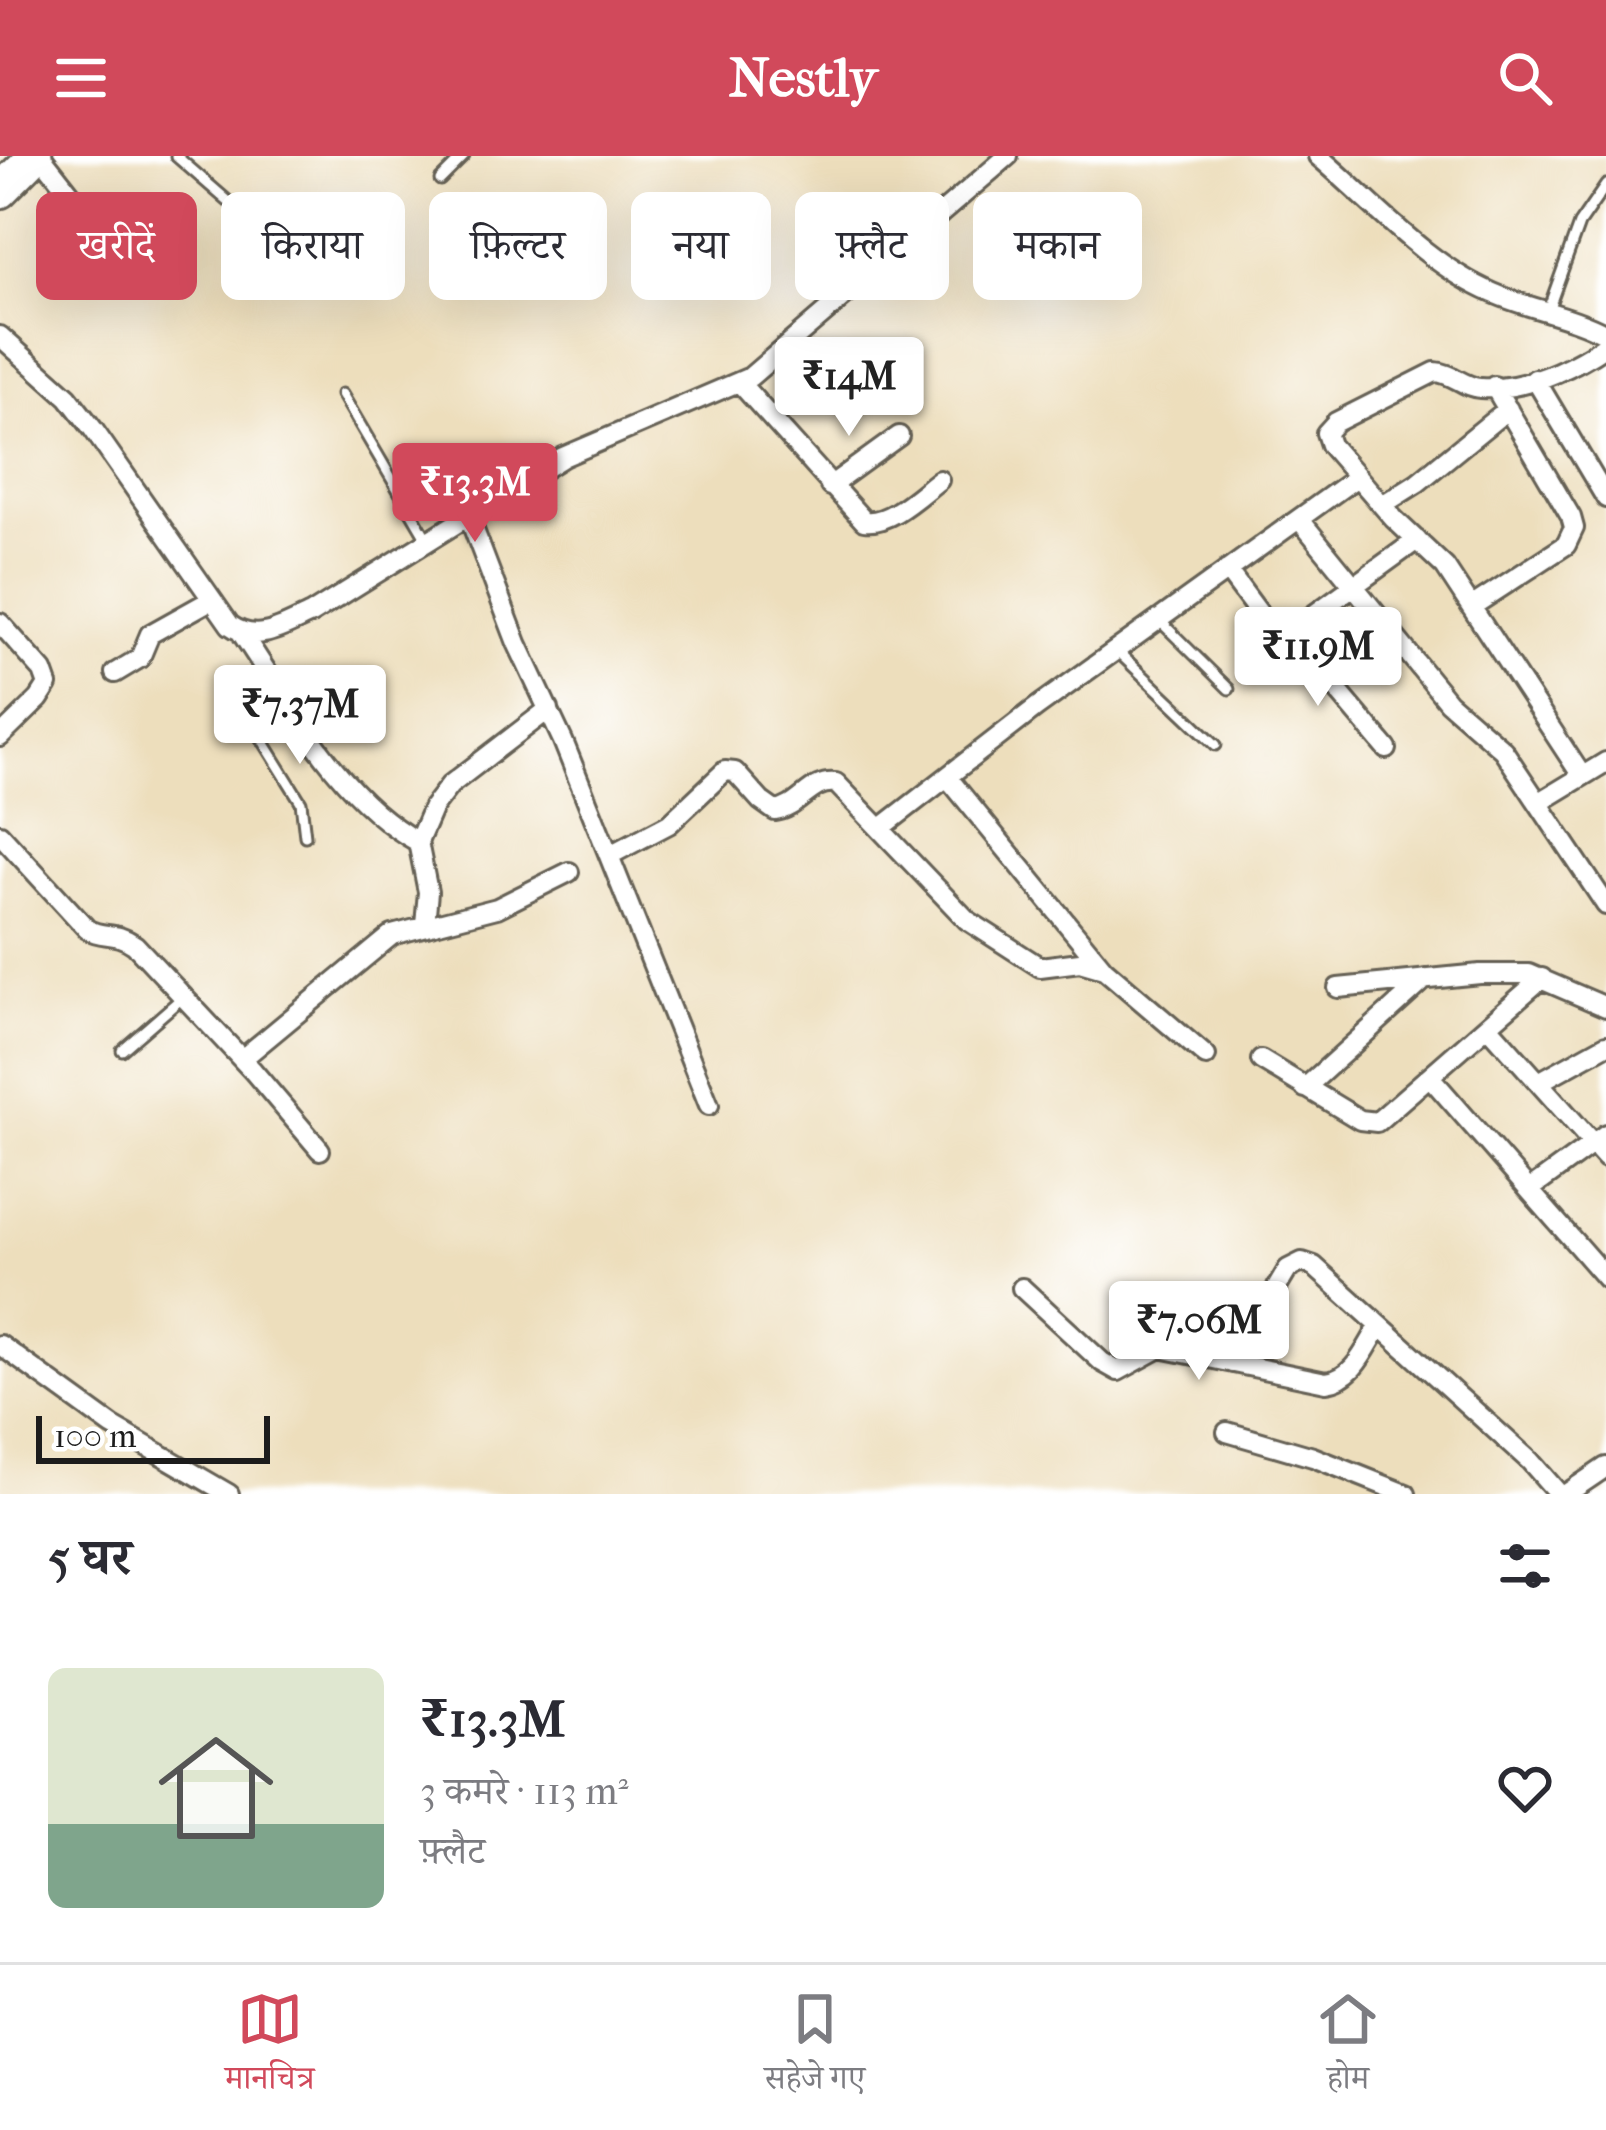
<!DOCTYPE html>
<html lang="hi">
<meta charset="utf-8">
<style>
:root{--surface:#fff;--page:#f7f7f7;--text:#2b2b33;--muted:#7c7c81;--line:#e1e1e2;--accent:#d1495b}
body{margin:0;font-family:"IM FELL French Canon","Noto Serif Devanagari",serif;background:var(--page);color:var(--text);height:100vh;display:flex;flex-direction:column;font-size:45px;white-space:nowrap}
*{box-sizing:border-box;margin:0}
p{font-size:39px;color:var(--muted)}
.icon{flex:none;width:66px;height:66px;fill:none;stroke:currentColor;stroke-width:2;stroke-linecap:round;stroke-linejoin:round}
.map{position:relative;height:1338px;overflow:hidden}
.side{display:flex;flex-direction:column;background:var(--surface);flex:1}
.side>*{flex:none}
.guide{position:absolute;left:36px;top:36px;width:1536px;height:108px;display:flex;gap:24px}
.scale{position:absolute;left:36px;bottom:30px;width:234px;box-sizing:border-box;padding-left:12px;border:6px solid #1c1c1c;border-top:0;font-size:33px;line-height:42px;white-space:nowrap;color:#1c1c1c;-webkit-text-stroke:9px #fff;paint-order:stroke}
.price{position:absolute;translate:-50% -102px;padding:0 27px;border-radius:12px;background:#fff;color:#222;font-size:39px;line-height:78px;filter:drop-shadow(0 3px 6px #0008)}
.price::after{content:'';position:absolute;left:50%;top:72px;width:36px;height:27px;margin-left:-18px;background:inherit;clip-path:polygon(0 0,100% 0,50% 100%)}
.price.on{background:var(--accent);color:#fff}
ul{padding:0;list-style:none}
li{display:flex;align-items:center;gap:36px;height:300px;padding:0 48px}
li span{display:grid;place-items:center;flex:none;width:336px;height:240px;border-radius:18px;color:#555}
li>.icon{margin-inline-start:auto}
span .icon{width:144px;height:144px;fill:#fffc;stroke-width:1}
li b{font-size:51px}
h2{display:flex;justify-content:space-between;align-items:center;height:144px;padding:0 48px;font-size:51px}
.chip{padding:0 42px;border-radius:18px;background:var(--surface);box-shadow:0 12px 48px #0002;font-size:42px;line-height:108px}
.chip.on{background:var(--accent);color:#fff}
header{display:flex;justify-content:space-between;align-items:center;height:156px;padding:0 48px;background:var(--accent);color:#fff;font-size:54px;font-weight:800}
.dock{display:flex;justify-content:space-around;align-items:center;height:168px;border-top:3px solid var(--line);background:var(--surface);font-size:33px;color:var(--muted)}
.dock a{display:grid;justify-items:center;gap:6px}
.dock .on{color:var(--accent)}
.map>svg:first-child{display:block}
.lines{fill:none;stroke-linecap:round;stroke-linejoin:round}
.lane-casing{stroke:#656054;stroke-width:15}
.street-casing{stroke:#656054;stroke-width:24}
.highway-casing{stroke:#656054;stroke-width:39}
.lane{stroke:#fff;stroke-width:9}
.street{stroke:#fff;stroke-width:18}
.highway{stroke:#fff;stroke-width:33}
</style>
<header><svg class="icon" aria-label="menu" viewBox="0 0 24 24"><path d="M4 6h16M4 12h16M4 18h16"/></svg>Nestly<svg class="icon" aria-label="search" viewBox="0 0 24 24"><circle cx="10" cy="10" r="6"/><path d="M15 15l6 6"/></svg></header>
<div class="map">
<svg width="1606" height="1338" viewBox="0 0 1606 1338">
<rect width="100%" height="100%" fill="#fff"/>
<filter id="ink" filterUnits="userSpaceOnUse"><feTurbulence type="fractalNoise" baseFrequency=".00833" numOctaves="2"/><feDisplacementMap in="SourceGraphic" scale="24" xChannelSelector="R" yChannelSelector="G"/><feConvolveMatrix kernelMatrix="1 2 1 2 8 2 1 2 1" color-interpolation-filters="sRGB"/></filter>
<filter id="wash" filterUnits="userSpaceOnUse"><feTurbulence type="fractalNoise" baseFrequency=".004" numOctaves="4" result="noise"/><feDisplacementMap in="SourceGraphic" scale="48" xChannelSelector="R" yChannelSelector="G"/><feGaussianBlur stdDeviation="2.7" result="paint"/><feColorMatrix in="noise" values="0 0 0 0 0 0 0 0 0 0 0 0 0 0 0 0 0 1.4 0 .05"/><feComposite in="paint" operator="in"/></filter>
<g filter="url(#wash)">
<rect width="100%" height="100%" fill="#eddebc"/>
</g>
<g filter="url(#ink)">
<g class="lines">
<g class="lane-casing">
<path id="lane" d="M176 0 237 53 270 103
M440 24 464 0
M1548 154 1579 68 1606 29
M342 238 427 383
M1158 463 1229 533
M1116 494 1216 589
M277 530 255 555 254 570 301 646 305 680
M122 894 183 841"/>
</g>
<g class="street-casing">
<path id="street" d="M41 0 89 61 134 131
M1318 0C1372 46 1427 109 1493 137 1529 153 1571 159 1606 178
M0 180 68 241 93 273 230 469C257 489 284 470 311 458L563 301 750 221 1008 0
M1535 223 1606 342
M739 226 864 365C889 369 919 339 939 324
M830 330 899 280
M1382 349 1417 327 1508 253
M469 361 517 487 563 585 709 949
M1300 364 1448 546 1503 594 1606 749
M1227 414 1270 472 1283 481 1417 384
M1471 451 1566 389 1574 372 1571 361 1494 230
M0 467 43 515 48 529 39 543 0 581
M240 475C291 550 337 641 418 686
M1290 478 1387 593
M115 517 140 502 150 478 211 444
M1582 620 1445 411 1394 363 1330 289 1326 277 1336 266 1435 216C1453 217 1463 231 1480 232 1525 235 1570 213 1606 189
M948 622 1104 813
M1540 646 1606 606
M881 672 1037 551 1357 321
M0 678 87 773C104 783 114 774 135 789L253 915 320 994
M610 699 669 668 725 615 735 616 761 645 775 655C800 652 811 623 836 627L967 764 1040 811 1080 806 1104 813 1206 900
M425 768 428 736 418 686 433 651 450 629 549 553
M1338 832 1480 818H1529L1606 851
M1489 871 1606 1002
M242 903 392 779 497 752 569 716
M1261 904 1360 964 1377 966 1542 822
M1431 922 1606 1122
M1539 926 1606 889
M1305 932 1425 823
M1529 1034 1606 978
M1022 1132 1102 1206 1118 1215 1160 1192 1326 1226C1354 1223 1365 1193 1379 1171
M0 1189 112 1270 229 1338
M1232 1207 1288 1113 1302 1106 1314 1110 1530 1305 1559 1338
M1227 1276 1313 1301 1406 1338
M1566 1338 1606 1311"/>
</g>
<g class="highway-casing">
<path id="highway" d="M0 35 35 0"/>
</g>
<use href="#lane" class="lane"/>
<use href="#street" class="street"/>
<use href="#highway" class="highway"/>
</g>
</g>
</svg>
<div class="scale">100 m</div>
<b class="price" style="left:849px;top:283px">₹14M</b>
<b class="price on" style="left:475px;top:389px">₹13.3M</b>
<b class="price" style="left:1318px;top:553px">₹11.9M</b>
<b class="price" style="left:300px;top:611px">₹7.37M</b>
<b class="price" style="left:1199px;top:1227px">₹7.06M</b>
<div class="guide">
<a class="chip on">खरीदें</a>
<a class="chip">किराया</a>
<a class="chip">फ़िल्टर</a>
<a class="chip">नया</a>
<a class="chip">फ़्लैट</a>
<a class="chip">मकान</a>
</div>
</div>
<section class="side">
<h2>5 घर<svg class="icon" aria-label="filters" viewBox="0 0 24 24"><path d="M4 7h16M4 17h16"/><circle cx="9" cy="7" r="2"/><circle cx="15" cy="17" r="2"/></svg></h2>
<ul>
<li><span style="background:linear-gradient(#dfe7d0 65%,#7fa58c 0)"><svg class="icon" aria-label="home" viewBox="0 0 24 24"><path d="M3 11l9-7 9 7M6 9v11h12V9"/></svg></span><div><b>₹13.3M</b><p>3 कमरे · 113 m²</p><p>फ़्लैट</p></div><svg class="icon" aria-label="heart" viewBox="0 0 24 24"><path d="M12 20l-8-8c-3-5 5-10 8-4 3-6 11-1 8 4z"/></svg></li>
</ul>
</section>
<nav class="dock">
<a class="on"><svg class="icon" aria-label="map" viewBox="0 0 24 24"><path d="M3 6l6-2 6 2 6-2v14l-6 2-6-2-6 2zM9 4v14M15 6v14"/></svg>मानचित्र</a>
<a><svg class="icon" aria-label="saved" viewBox="0 0 24 24"><path d="M7 4h10v16l-5-4-5 4z"/></svg>सहेजे गए</a>
<a><svg class="icon" aria-label="home" viewBox="0 0 24 24"><path d="M3 11l9-7 9 7M6 9v11h12V9"/></svg>होम</a>
</nav>
